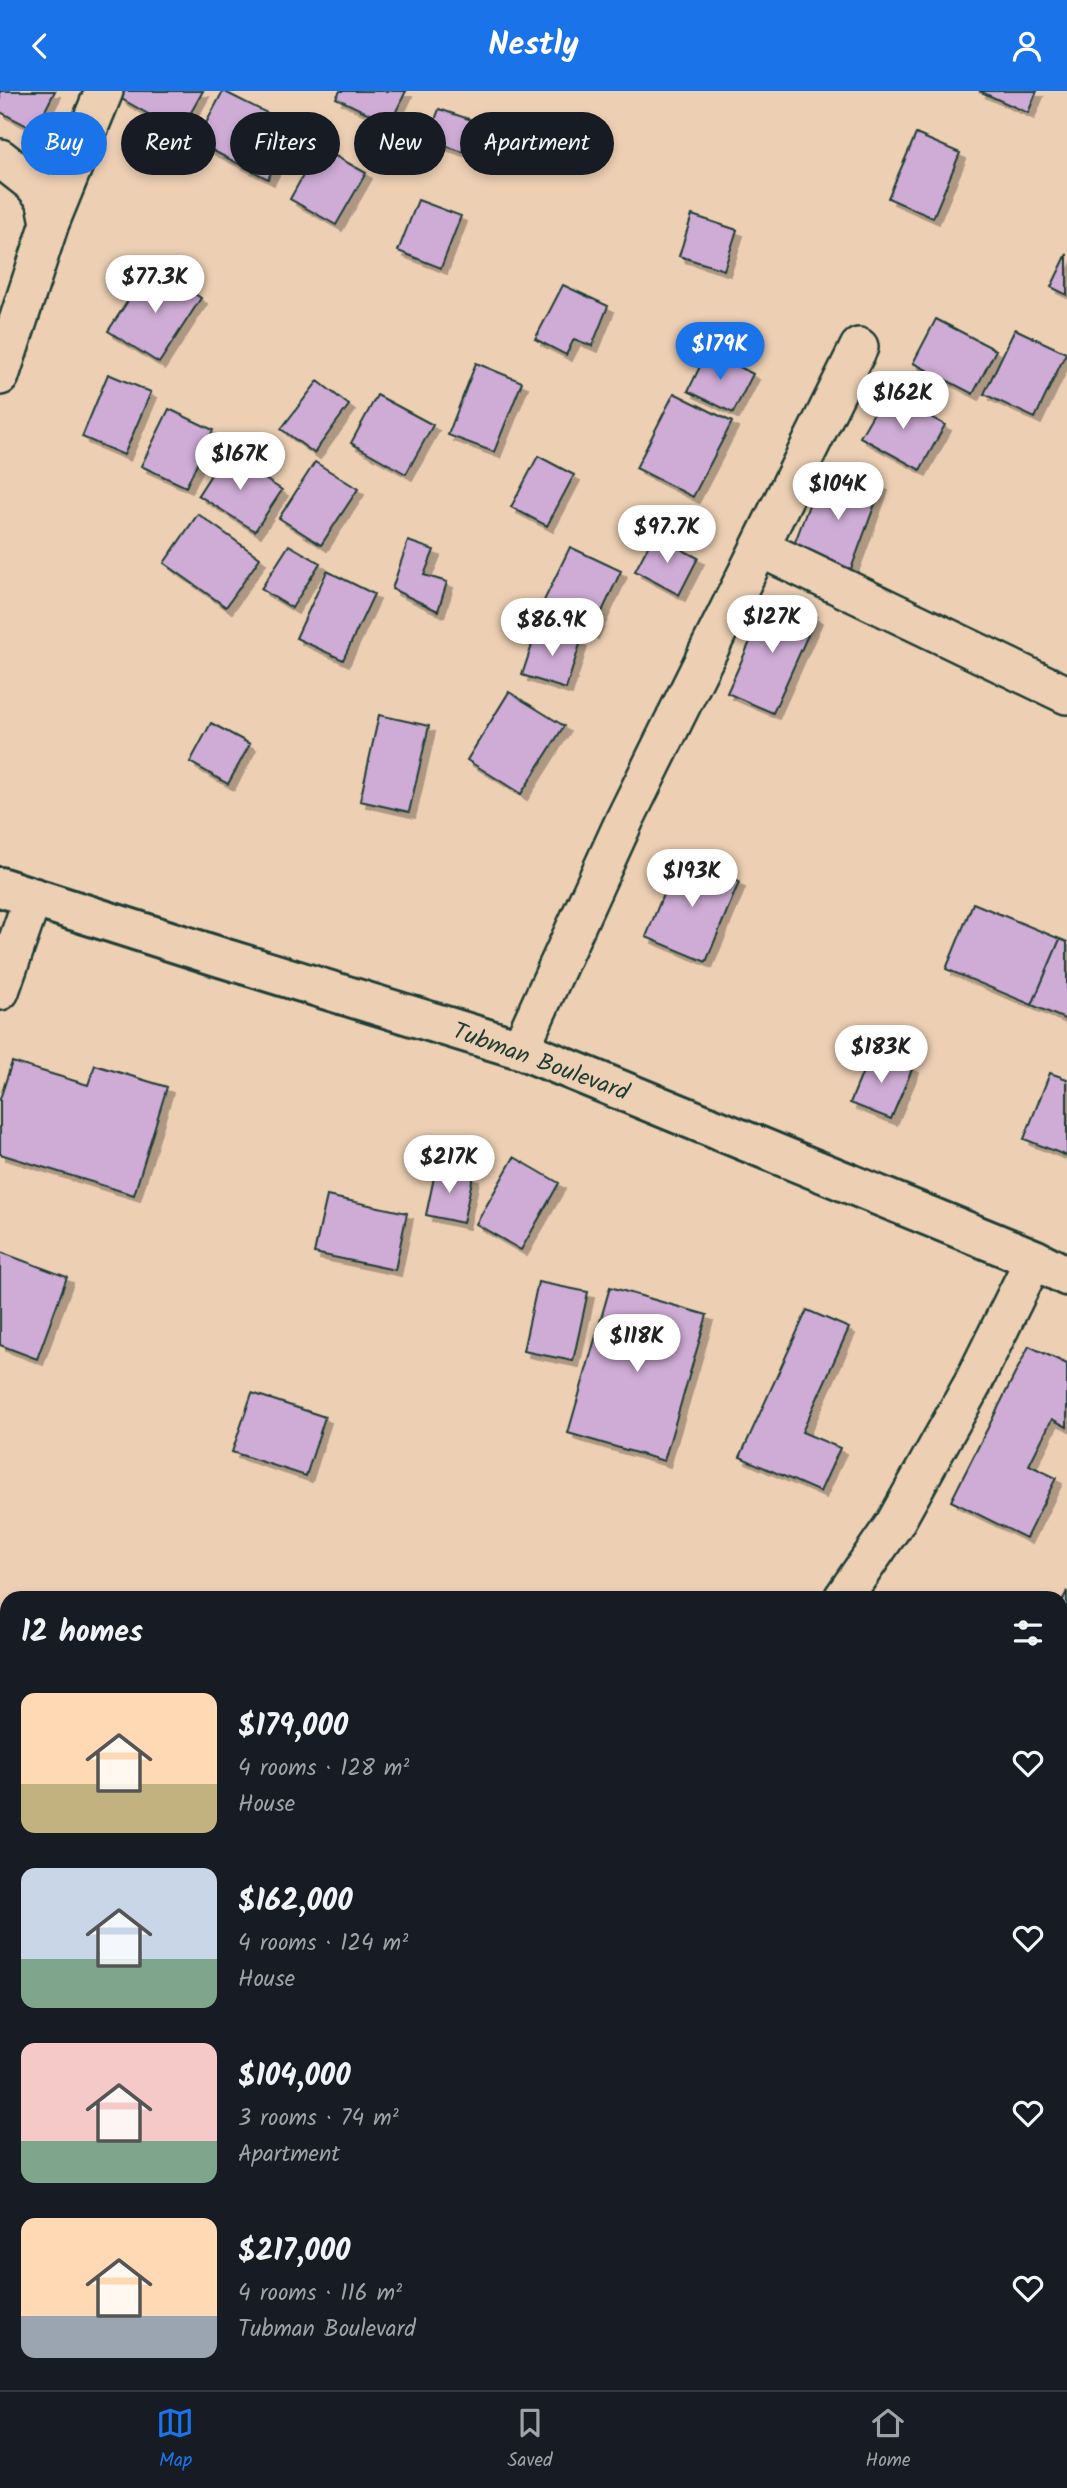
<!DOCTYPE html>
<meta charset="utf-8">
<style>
:root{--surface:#171b24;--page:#242831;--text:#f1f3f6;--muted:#9ea1a6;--line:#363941;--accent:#1a73e8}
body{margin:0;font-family:Kalam,sans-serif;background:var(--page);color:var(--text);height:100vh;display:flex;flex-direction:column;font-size:26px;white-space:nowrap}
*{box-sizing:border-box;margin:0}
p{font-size:23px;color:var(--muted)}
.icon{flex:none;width:38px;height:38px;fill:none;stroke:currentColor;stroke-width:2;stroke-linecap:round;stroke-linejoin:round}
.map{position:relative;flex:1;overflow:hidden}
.drawer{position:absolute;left:0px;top:1500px;width:1068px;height:800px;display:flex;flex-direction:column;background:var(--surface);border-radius:21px 21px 0 0;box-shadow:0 4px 10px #0003}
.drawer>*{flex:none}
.top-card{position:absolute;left:21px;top:21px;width:700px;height:63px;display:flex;gap:14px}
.price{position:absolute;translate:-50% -60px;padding:0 16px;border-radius:24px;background:#fff;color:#222;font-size:23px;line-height:46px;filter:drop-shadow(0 2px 4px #0008)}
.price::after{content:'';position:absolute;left:50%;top:42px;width:21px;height:16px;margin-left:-10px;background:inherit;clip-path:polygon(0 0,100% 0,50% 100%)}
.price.selected{background:var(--accent);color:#fff}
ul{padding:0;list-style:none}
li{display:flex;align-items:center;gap:21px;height:175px;padding:0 21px}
li span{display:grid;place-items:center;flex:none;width:196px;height:140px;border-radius:14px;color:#555}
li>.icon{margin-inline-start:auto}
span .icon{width:84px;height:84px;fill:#fffc;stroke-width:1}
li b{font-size:30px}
h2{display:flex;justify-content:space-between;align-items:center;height:84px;padding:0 21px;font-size:30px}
.tag{padding:0 24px;border-radius:32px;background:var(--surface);box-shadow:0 4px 10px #0003;font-size:24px;line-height:63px}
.tag.selected{background:var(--accent);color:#fff}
header{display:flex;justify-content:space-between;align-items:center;height:91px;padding:0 21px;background:var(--accent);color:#fff;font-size:32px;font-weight:800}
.dock{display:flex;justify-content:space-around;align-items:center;height:98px;border-top:2px solid var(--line);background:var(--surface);font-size:19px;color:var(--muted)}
.dock a{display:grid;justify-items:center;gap:4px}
.dock .selected{color:var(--accent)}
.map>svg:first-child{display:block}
.building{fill:#cfacd6;stroke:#1f3d34;stroke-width:2;filter:url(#shadow)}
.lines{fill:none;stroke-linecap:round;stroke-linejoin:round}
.street-casing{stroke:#1f3d34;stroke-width:42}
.highway-casing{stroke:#1f3d34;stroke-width:44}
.street{stroke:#edd0b4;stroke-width:37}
.highway{stroke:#edd0b4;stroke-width:38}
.labels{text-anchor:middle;stroke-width:5;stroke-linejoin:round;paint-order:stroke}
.street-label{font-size:24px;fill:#1f3d34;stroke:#edd0b4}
</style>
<header><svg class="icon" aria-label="back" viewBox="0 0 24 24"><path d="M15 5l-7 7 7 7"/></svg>Nestly<svg class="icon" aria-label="person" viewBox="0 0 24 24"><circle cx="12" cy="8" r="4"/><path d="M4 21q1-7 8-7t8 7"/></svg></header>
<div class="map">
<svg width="1067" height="2299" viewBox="0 0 1067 2299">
<defs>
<filter id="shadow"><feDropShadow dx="6" dy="6" stdDeviation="0" flood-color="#0004"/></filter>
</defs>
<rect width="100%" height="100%" fill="#edd0b4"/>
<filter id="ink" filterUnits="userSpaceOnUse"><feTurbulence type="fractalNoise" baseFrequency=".0143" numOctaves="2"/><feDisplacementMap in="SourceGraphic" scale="14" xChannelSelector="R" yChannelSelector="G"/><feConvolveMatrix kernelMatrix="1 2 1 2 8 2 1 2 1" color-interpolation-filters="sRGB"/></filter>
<g filter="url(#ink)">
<path class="building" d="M0 0H55L35 39 0 21Z
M124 0H203L180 41 120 7Z
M223 0 295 36 268 88 196 51Z
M340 0H406L390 33 336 7Z
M979 0H1037L1028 22Z
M439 18 475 30 463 61 428 49Z
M916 43 960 62 933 127 888 107Z
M319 56 366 82 336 134 290 108Z
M418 109 461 125 441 177 398 160Z
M692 124 737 139 724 179 679 165Z
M1067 163V204L1051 196Z
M151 175 201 207 159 272 108 240Z
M563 194 608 215 592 255 574 248 566 264 535 248Z
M936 228 996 259 973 303 913 272Z
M1015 238 1066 262 1035 327 984 303Z
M708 259 753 283 733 322 688 300Z
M476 272 522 291 494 361 448 344Z
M108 283 151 301 124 364 82 346Z
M318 290 349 314 314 362 281 338Z
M886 301 945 334 920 379 860 346Z
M674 302 732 331 693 406 636 377Z
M377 304 433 334 406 383 351 352Z
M169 318 213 339 186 396 141 375Z
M225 362 282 399 255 440 198 404Z
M538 365 574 384 547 435 511 416Z
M315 371 358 398 321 454 279 427Z
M850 381 882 394 851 478 792 459 815 398 838 407Z
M198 423 260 467 226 516 164 472Z
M654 444 698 467 679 504 635 480Z
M408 450 434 459 424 484 447 491 438 520 392 498Z
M289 454 320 472 292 517 261 498Z
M570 456 621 480 592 542 540 518Z
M327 480 374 503 343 569 296 547Z
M770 506 816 526 773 622 727 602Z
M538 536 581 550 566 598 522 584Z
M509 601 564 635 521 703 467 669Z
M379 624 429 635 409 721 360 710Z
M211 632 250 653 228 693 190 671Z
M678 766 739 791 706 871 646 846Z
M973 812 1060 848 1032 914 946 878Z
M1060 848 1067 851V929L1032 914Z
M872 959 913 976 891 1028 850 1012Z
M12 971 88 994 95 974 167 996 134 1104 0 1063V1008Z
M1050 982 1067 988V1065L1024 1048Z
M514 1066 559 1092 521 1159 476 1133Z
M436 1077 473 1085 463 1132 426 1124Z
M327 1105 407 1122 395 1179 314 1162Z
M0 1161 67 1186 37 1268 0 1254Z
M538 1191 588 1201 573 1270 523 1260Z
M610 1196 707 1224 664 1370 568 1342Z
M807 1219 849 1237 802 1341 840 1357 820 1401 740 1366Z
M1029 1255 1067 1273V1336L1052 1328 1029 1374 1056 1387 1026 1447 951 1410Z
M252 1302 325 1326 306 1385 232 1361Z
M1067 1500V1621L1060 1619V1515Z
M1060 1644 1067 1647V1765L1060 1762Z
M1067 2112V2144L1060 2141V2126Z
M359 2292H529L527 2299H356Z
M548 2292H586L584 2299H564Z"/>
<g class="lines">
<g class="street-casing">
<path id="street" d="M0 67 33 93 45 107 50 132 0 285
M50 132 104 0
M760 457 1067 604
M0 900 33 806
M520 958 625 728 859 256
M843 1507 895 1432 972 1294 1034 1168
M296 2299 298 2292"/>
</g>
<g class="highway-casing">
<path id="highway" d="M0 796 220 866 520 958 1034 1168 1067 1185"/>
</g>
<use href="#street" class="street"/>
<use href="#highway" class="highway"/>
</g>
</g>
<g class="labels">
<g class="street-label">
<text transform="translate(541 970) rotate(20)" y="8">Tubman Boulevard</text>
</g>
</g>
</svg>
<b class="price" style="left:155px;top:224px">$77.3K</b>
<b class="price selected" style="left:720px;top:291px">$179K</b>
<b class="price" style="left:903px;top:340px">$162K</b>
<b class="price" style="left:240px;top:401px">$167K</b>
<b class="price" style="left:838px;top:431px">$104K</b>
<b class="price" style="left:667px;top:474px">$97.7K</b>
<b class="price" style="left:772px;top:564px">$127K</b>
<b class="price" style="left:552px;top:567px">$86.9K</b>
<b class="price" style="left:692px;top:818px">$193K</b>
<b class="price" style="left:881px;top:994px">$183K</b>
<b class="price" style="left:449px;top:1104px">$217K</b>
<b class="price" style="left:637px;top:1283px">$118K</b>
<div class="top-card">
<a class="tag selected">Buy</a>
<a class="tag">Rent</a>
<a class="tag">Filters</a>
<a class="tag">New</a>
<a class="tag">Apartment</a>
</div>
<section class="drawer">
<h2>12 homes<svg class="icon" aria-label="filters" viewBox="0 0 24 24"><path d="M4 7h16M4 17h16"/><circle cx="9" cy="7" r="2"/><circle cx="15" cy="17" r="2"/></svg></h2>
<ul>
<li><span style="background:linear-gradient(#ffd9b3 65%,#c2b280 0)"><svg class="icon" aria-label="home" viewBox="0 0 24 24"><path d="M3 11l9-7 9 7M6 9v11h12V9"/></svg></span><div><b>$179,000</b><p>4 rooms · 128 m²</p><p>House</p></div><svg class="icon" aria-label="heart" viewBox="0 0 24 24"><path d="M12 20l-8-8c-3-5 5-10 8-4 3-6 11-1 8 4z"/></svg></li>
<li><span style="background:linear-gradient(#c9d6e8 65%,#7fa58c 0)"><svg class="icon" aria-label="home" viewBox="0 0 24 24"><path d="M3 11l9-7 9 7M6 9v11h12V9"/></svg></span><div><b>$162,000</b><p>4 rooms · 124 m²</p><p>House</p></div><svg class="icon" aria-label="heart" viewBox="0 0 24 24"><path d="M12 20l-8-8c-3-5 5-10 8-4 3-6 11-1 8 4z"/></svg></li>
<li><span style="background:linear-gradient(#f6c9c9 70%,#7fa58c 0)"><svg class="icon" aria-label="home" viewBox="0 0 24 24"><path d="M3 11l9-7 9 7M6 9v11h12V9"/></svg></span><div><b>$104,000</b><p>3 rooms · 74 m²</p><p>Apartment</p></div><svg class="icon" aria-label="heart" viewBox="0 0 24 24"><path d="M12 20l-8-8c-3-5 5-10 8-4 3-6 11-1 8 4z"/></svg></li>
<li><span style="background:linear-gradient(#ffd9b3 70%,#9aa5b1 0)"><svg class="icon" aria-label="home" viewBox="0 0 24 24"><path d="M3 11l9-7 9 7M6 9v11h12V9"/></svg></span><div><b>$217,000</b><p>4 rooms · 116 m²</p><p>Tubman Boulevard</p></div><svg class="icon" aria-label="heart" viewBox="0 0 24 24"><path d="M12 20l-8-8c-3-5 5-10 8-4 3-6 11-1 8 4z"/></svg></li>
</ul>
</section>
</div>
<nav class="dock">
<a class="selected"><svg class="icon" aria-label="map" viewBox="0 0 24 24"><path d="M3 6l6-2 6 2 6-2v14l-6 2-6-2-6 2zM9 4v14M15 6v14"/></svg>Map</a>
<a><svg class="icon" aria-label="saved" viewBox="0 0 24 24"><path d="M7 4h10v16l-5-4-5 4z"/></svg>Saved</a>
<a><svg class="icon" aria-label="home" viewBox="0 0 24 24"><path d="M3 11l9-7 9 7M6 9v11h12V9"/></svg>Home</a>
</nav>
